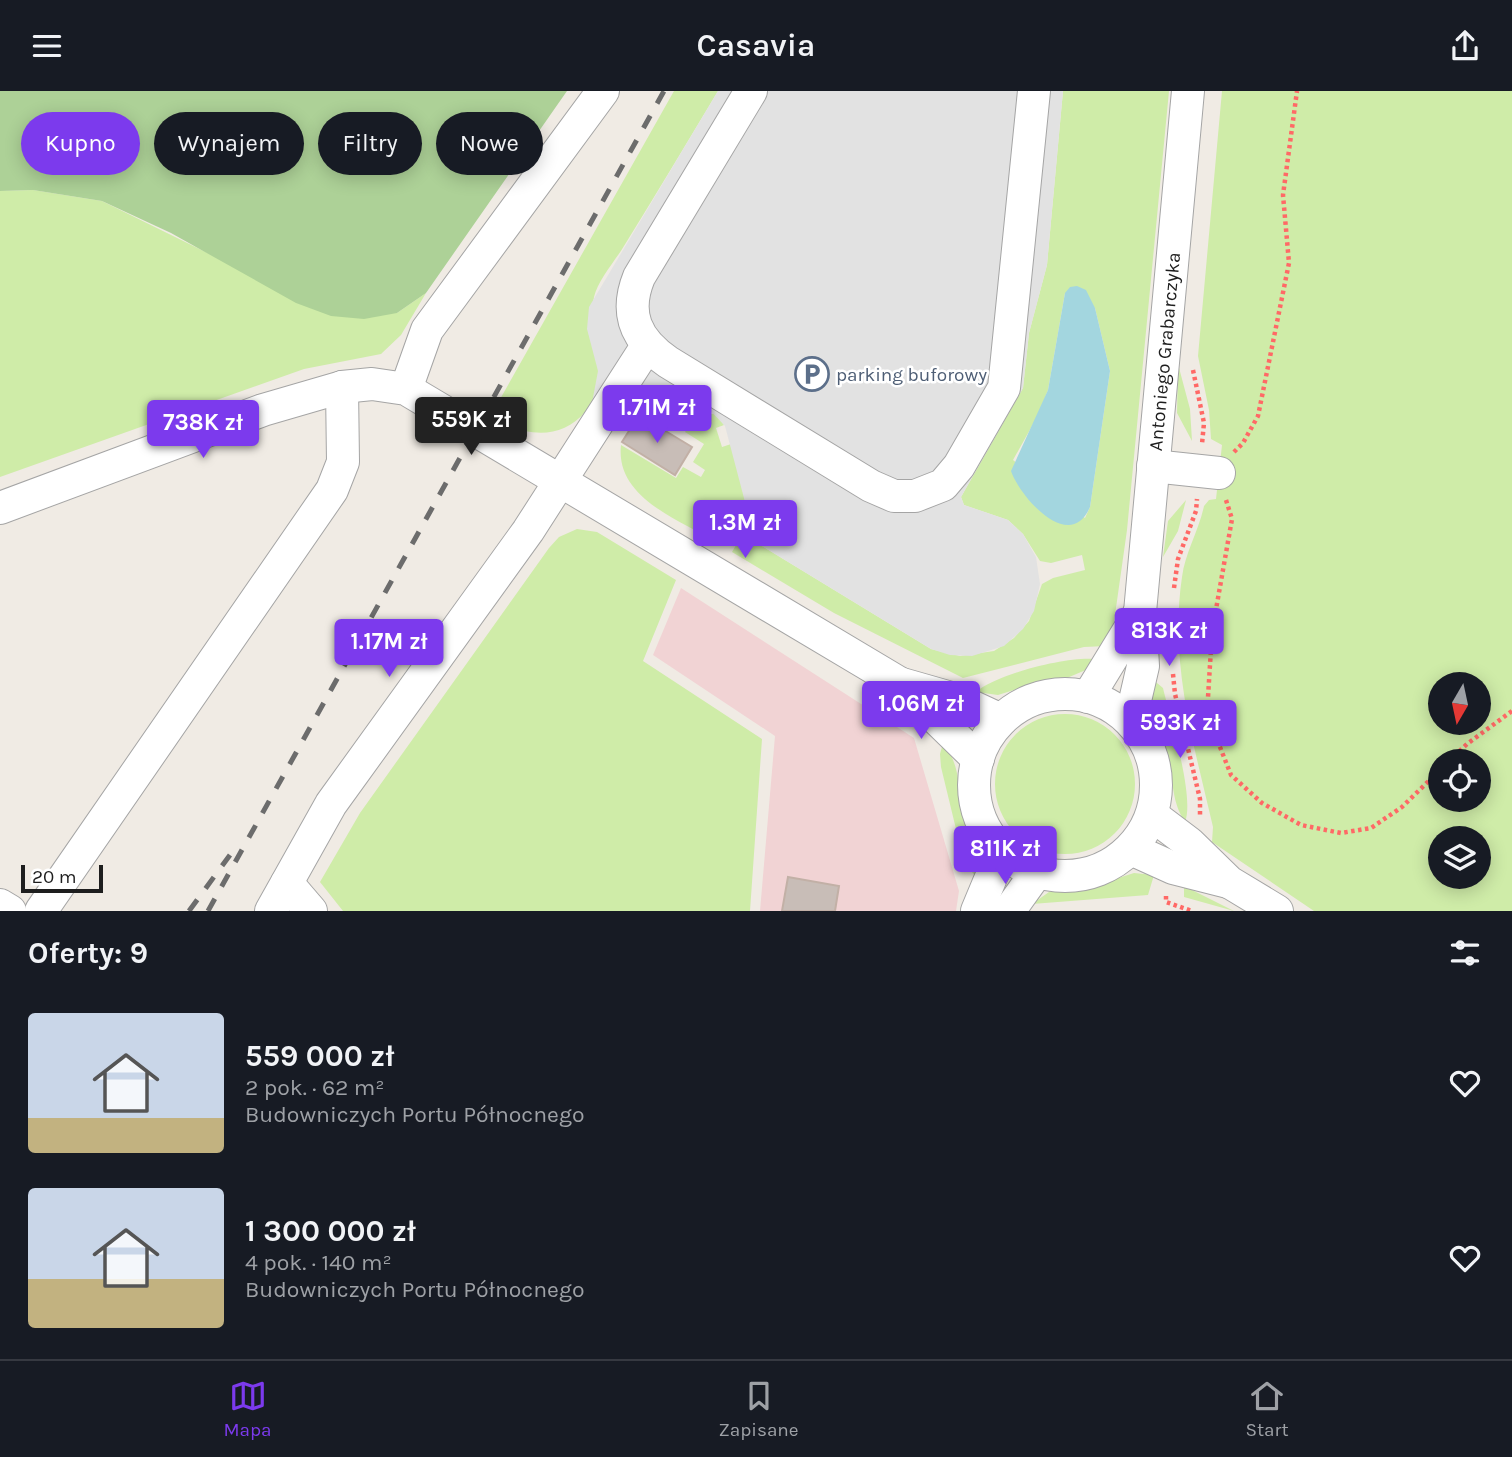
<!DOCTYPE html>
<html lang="pl">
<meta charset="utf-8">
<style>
:root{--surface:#171b24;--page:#242831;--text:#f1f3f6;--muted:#9ea1a6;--line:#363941;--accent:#7c3aed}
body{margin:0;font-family:Karla,sans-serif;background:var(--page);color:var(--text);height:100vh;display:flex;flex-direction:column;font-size:26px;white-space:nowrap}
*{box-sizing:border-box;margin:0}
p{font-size:23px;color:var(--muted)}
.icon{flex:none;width:38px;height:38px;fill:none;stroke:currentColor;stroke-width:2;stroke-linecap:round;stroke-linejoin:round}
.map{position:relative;height:820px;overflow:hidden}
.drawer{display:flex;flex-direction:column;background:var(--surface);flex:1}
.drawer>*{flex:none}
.guide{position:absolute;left:21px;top:21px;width:700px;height:63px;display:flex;gap:14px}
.needle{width:46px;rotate:189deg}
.tools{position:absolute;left:1428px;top:581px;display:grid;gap:14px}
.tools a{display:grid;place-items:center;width:63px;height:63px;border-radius:50%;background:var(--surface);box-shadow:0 4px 18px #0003;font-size:35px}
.scale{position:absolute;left:21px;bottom:18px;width:82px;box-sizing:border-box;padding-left:7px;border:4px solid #1e1e1e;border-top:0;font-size:19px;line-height:24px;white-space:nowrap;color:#1e1e1e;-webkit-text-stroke:5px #fff;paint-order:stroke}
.price{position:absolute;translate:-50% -60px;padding:0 16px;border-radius:7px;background:var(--accent);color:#fff;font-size:23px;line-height:46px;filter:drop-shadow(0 2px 4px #0008)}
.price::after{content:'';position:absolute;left:50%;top:42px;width:21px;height:16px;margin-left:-10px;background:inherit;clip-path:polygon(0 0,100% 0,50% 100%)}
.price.active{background:#222;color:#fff}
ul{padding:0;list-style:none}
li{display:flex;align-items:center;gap:21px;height:175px;padding:0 28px}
li span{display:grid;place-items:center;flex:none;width:196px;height:140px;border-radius:7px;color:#555}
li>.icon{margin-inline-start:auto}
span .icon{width:84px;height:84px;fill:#fffc;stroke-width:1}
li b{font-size:30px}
h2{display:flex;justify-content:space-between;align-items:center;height:84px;padding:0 28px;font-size:30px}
.tag{padding:0 24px;border-radius:32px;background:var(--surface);box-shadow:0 4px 18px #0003;font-size:24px;line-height:63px}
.tag.active{background:var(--accent);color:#fff}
header{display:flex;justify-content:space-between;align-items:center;height:91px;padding:0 28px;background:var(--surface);font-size:32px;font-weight:600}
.tab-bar{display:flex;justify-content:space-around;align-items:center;height:98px;border-top:2px solid var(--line);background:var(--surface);font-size:19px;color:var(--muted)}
.tab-bar a{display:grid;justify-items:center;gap:4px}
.tab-bar .active{color:var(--accent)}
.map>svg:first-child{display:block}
.commercial{fill:#f1d3d4}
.grass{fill:#cfeca8;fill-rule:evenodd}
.forest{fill:#add197}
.parking{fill:#e2e2e2}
.water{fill:#a3d6df}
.building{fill:#c8bdb7;stroke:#c2b0a6;stroke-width:2}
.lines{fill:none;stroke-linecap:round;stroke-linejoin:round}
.minor-casing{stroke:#a5a5a5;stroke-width:34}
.path{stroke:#ff6966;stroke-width:4.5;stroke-dasharray:3.5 3.5;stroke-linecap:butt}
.minor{stroke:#fff;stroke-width:32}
.rail{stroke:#6c6c6c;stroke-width:5;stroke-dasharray:14 14;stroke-linecap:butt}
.labels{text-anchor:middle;stroke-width:5;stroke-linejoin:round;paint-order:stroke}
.street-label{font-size:19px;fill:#1e1e1e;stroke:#fff}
.service-label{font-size:19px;fill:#4e5e75;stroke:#fff;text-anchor:start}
</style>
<header><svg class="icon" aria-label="menu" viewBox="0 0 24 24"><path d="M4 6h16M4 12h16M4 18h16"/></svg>Casavia<svg class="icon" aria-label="share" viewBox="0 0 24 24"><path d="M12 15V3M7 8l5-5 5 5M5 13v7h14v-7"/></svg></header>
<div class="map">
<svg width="1512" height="820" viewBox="0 0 1512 820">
<rect width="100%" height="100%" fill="#f0ebe4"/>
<path class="commercial" d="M681 497 914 647 959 800 956 820H760L775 645 653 564Z"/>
<path class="grass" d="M674 0H718C687 52 656 103 624 155 615 170 598 189 594 206 587 242 612 289 586 320 559 352 522 344 490 326Z
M1063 0H1169L1127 439 1114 531 1106 555 1084 556 963 587 834 522 732 461 739 449 726 441 718 452C680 429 615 407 621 354L676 387 683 376 701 386 705 379 693 371 704 353 685 341 697 321 705 325 715 322 724 334 716 337 722 356 731 353 754 445 762 455 931 558 960 565 994 560 1014 547 1029 530 1042 493 1053 487 1085 479 1082 464 1051 472 1040 470 1023 443 1008 429 964 414 961 406 1023 297 1029 242 1047 174ZM1065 202 1095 217 1110 280 1090 416 1085 427 1013 369 1037 326 1048 299Z
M1222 0H1512V820H1314L1212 751 1213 736C1194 653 1169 573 1182 486 1185 462 1199 439 1204 415L1209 409 1216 408 1222 354 1211 348 1209 319 1198 265ZM1440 593H1479V632H1440ZM1440 670H1479V709H1440ZM1440 747H1479V786H1440Z
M33 99 102 110 234 175 397 222 426 202 401 244 381 263 304 278 0 386V100Z
M1178 273 1190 318 1192 350 1177 322Z
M1186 409 1178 440 1163 466 1168 430Z
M577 438 597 441 676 489 643 570 762 648 750 820H343L320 791 360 722 549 457 559 446Z
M1093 568 1088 578 1067 587 1040 591 998 604 976 601C997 583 1065 566 1093 568Z
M1151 587 1163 597C1170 627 1195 706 1185 731 1171 710 1174 690 1168 667 1158 632 1147 628 1151 587Z
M995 693a70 70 0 1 1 140 0a70 70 0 1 1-140 0Z
M943 652C959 672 957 689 963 713 968 739 981 759 976 786L964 771 941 676 940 663Z
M1134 782 1154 784 1148 804 1032 813 1049 801 1087 797Z
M1184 795 1234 820 1184 806Z"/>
<path class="forest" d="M0 0H567L426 202 397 222 364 228 331 225 296 212 171 142 102 110 33 99 0 100Z"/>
<path class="parking" d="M718 0H1063L1047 174 1029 242 1023 297 961 406 964 414 1008 429 1023 443 1036 466 1040 493 1034 520 1023 538 1004 555 972 565 950 564 931 558 762 455 754 445 725 335 703 312 681 303 659 304 635 314 620 329 592 312 598 280 587 238 589 216Z"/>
<path class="water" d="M1077 195 1086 199 1095 217 1110 280 1090 416C1070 463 1020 406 1011 380L1048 299 1065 202 1070 196Z"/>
<path class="building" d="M639 324 692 356 675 384 622 351Z
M788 786 839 795 835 820H782Z"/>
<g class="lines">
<g class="minor-casing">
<g id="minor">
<path d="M751 0 639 186C624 223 636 249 668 271L871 395 894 405H915L943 394 959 375 1004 297 1034 0"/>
<path d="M406 298 427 239 603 0"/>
<path d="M1153 375 1219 382"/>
<path d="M0 417 263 319 342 296 372 293 406 298 901 593 978 668"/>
<path d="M902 593 958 609 1001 629"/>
<circle cx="1065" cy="694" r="91"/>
<path d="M1088 606 1140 521"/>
<path id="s1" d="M1131 627 1143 575 1140 521 1188 0"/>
<path d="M1152 724 1189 752 1229 791 1277 820"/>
<path d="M1131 758 1173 777 1228 791"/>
<path d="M287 792 311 820"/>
<path d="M0 814 10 820"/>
<path d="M41 820 332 399 343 371 342 296"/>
<path d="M271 820 331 713 528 440 647 255"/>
<path d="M977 820 1002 760"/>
<path d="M1009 820 1037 781"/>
</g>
</g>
<path class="path" d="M1193 279 1204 332 1202 353
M1234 361 1243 352 1258 325 1289 172 1283 104 1297 0
M1226 409 1232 428 1212 541 1207 623 1231 684 1262 712 1301 734 1341 742 1371 737 1402 716 1440 679
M1174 497 1178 468 1196 420 1197 408
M1173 583 1175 603 1200 708V725
M1449 670 1467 653 1512 620
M1166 805V811L1192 820"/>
<use href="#minor" class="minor"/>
<path class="rail" d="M189 820 230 764
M208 820 664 0"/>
</g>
<defs>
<g id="parking-ring" transform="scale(1.75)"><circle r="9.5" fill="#fff" stroke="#5c6f8a" stroke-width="1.5"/><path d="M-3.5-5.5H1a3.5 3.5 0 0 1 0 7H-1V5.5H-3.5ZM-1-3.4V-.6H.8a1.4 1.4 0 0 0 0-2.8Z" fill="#5c6f8a"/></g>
</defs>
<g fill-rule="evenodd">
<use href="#parking-ring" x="812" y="283"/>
</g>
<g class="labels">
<g class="street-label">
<text dy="7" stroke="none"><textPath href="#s1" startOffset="369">Antoniego Grabarczyka</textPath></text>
</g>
<g class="service-label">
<text x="836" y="290">parking buforowy</text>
</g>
</g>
</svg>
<div class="tools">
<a><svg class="needle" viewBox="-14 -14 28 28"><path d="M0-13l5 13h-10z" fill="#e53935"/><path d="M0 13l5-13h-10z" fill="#9ea1a6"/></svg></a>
<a><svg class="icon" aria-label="locate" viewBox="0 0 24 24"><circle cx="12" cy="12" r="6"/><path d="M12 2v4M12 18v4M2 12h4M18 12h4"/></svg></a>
<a><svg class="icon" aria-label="layers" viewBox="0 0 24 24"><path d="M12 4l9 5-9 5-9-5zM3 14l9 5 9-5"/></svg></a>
</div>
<div class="scale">20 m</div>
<b class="price" style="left:657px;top:354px">1.71M zł</b>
<b class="price active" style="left:471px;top:366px">559K zł</b>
<b class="price" style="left:203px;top:369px">738K zł</b>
<b class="price" style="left:745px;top:469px">1.3M zł</b>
<b class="price" style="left:1169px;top:577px">813K zł</b>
<b class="price" style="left:389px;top:588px">1.17M zł</b>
<b class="price" style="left:921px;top:650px">1.06M zł</b>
<b class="price" style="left:1180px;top:669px">593K zł</b>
<b class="price" style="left:1005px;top:795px">811K zł</b>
<div class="guide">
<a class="tag active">Kupno</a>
<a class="tag">Wynajem</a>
<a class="tag">Filtry</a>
<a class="tag">Nowe</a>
</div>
</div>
<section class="drawer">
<h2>Oferty: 9<svg class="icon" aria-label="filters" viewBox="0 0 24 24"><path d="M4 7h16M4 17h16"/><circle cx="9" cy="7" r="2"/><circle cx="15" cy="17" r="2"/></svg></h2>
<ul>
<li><span style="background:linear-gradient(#c9d6e8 75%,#c2b280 0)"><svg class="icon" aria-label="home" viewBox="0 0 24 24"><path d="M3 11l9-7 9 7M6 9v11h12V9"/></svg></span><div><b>559 000 zł</b><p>2 pok. · 62 m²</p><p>Budowniczych Portu Północnego</p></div><svg class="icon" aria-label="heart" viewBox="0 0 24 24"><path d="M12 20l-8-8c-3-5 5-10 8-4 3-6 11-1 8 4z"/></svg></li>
<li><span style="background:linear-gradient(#c9d6e8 65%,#c2b280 0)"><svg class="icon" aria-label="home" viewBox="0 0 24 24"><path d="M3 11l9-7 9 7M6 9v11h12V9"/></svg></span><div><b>1 300 000 zł</b><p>4 pok. · 140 m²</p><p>Budowniczych Portu Północnego</p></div><svg class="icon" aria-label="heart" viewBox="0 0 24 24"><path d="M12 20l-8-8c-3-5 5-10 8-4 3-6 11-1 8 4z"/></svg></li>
</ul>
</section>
<nav class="tab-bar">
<a class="active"><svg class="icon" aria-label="map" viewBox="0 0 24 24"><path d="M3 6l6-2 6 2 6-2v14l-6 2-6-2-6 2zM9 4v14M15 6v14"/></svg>Mapa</a>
<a><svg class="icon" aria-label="saved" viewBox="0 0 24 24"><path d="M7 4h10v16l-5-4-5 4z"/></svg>Zapisane</a>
<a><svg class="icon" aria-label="home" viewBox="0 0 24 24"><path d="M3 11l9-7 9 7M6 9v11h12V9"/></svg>Start</a>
</nav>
